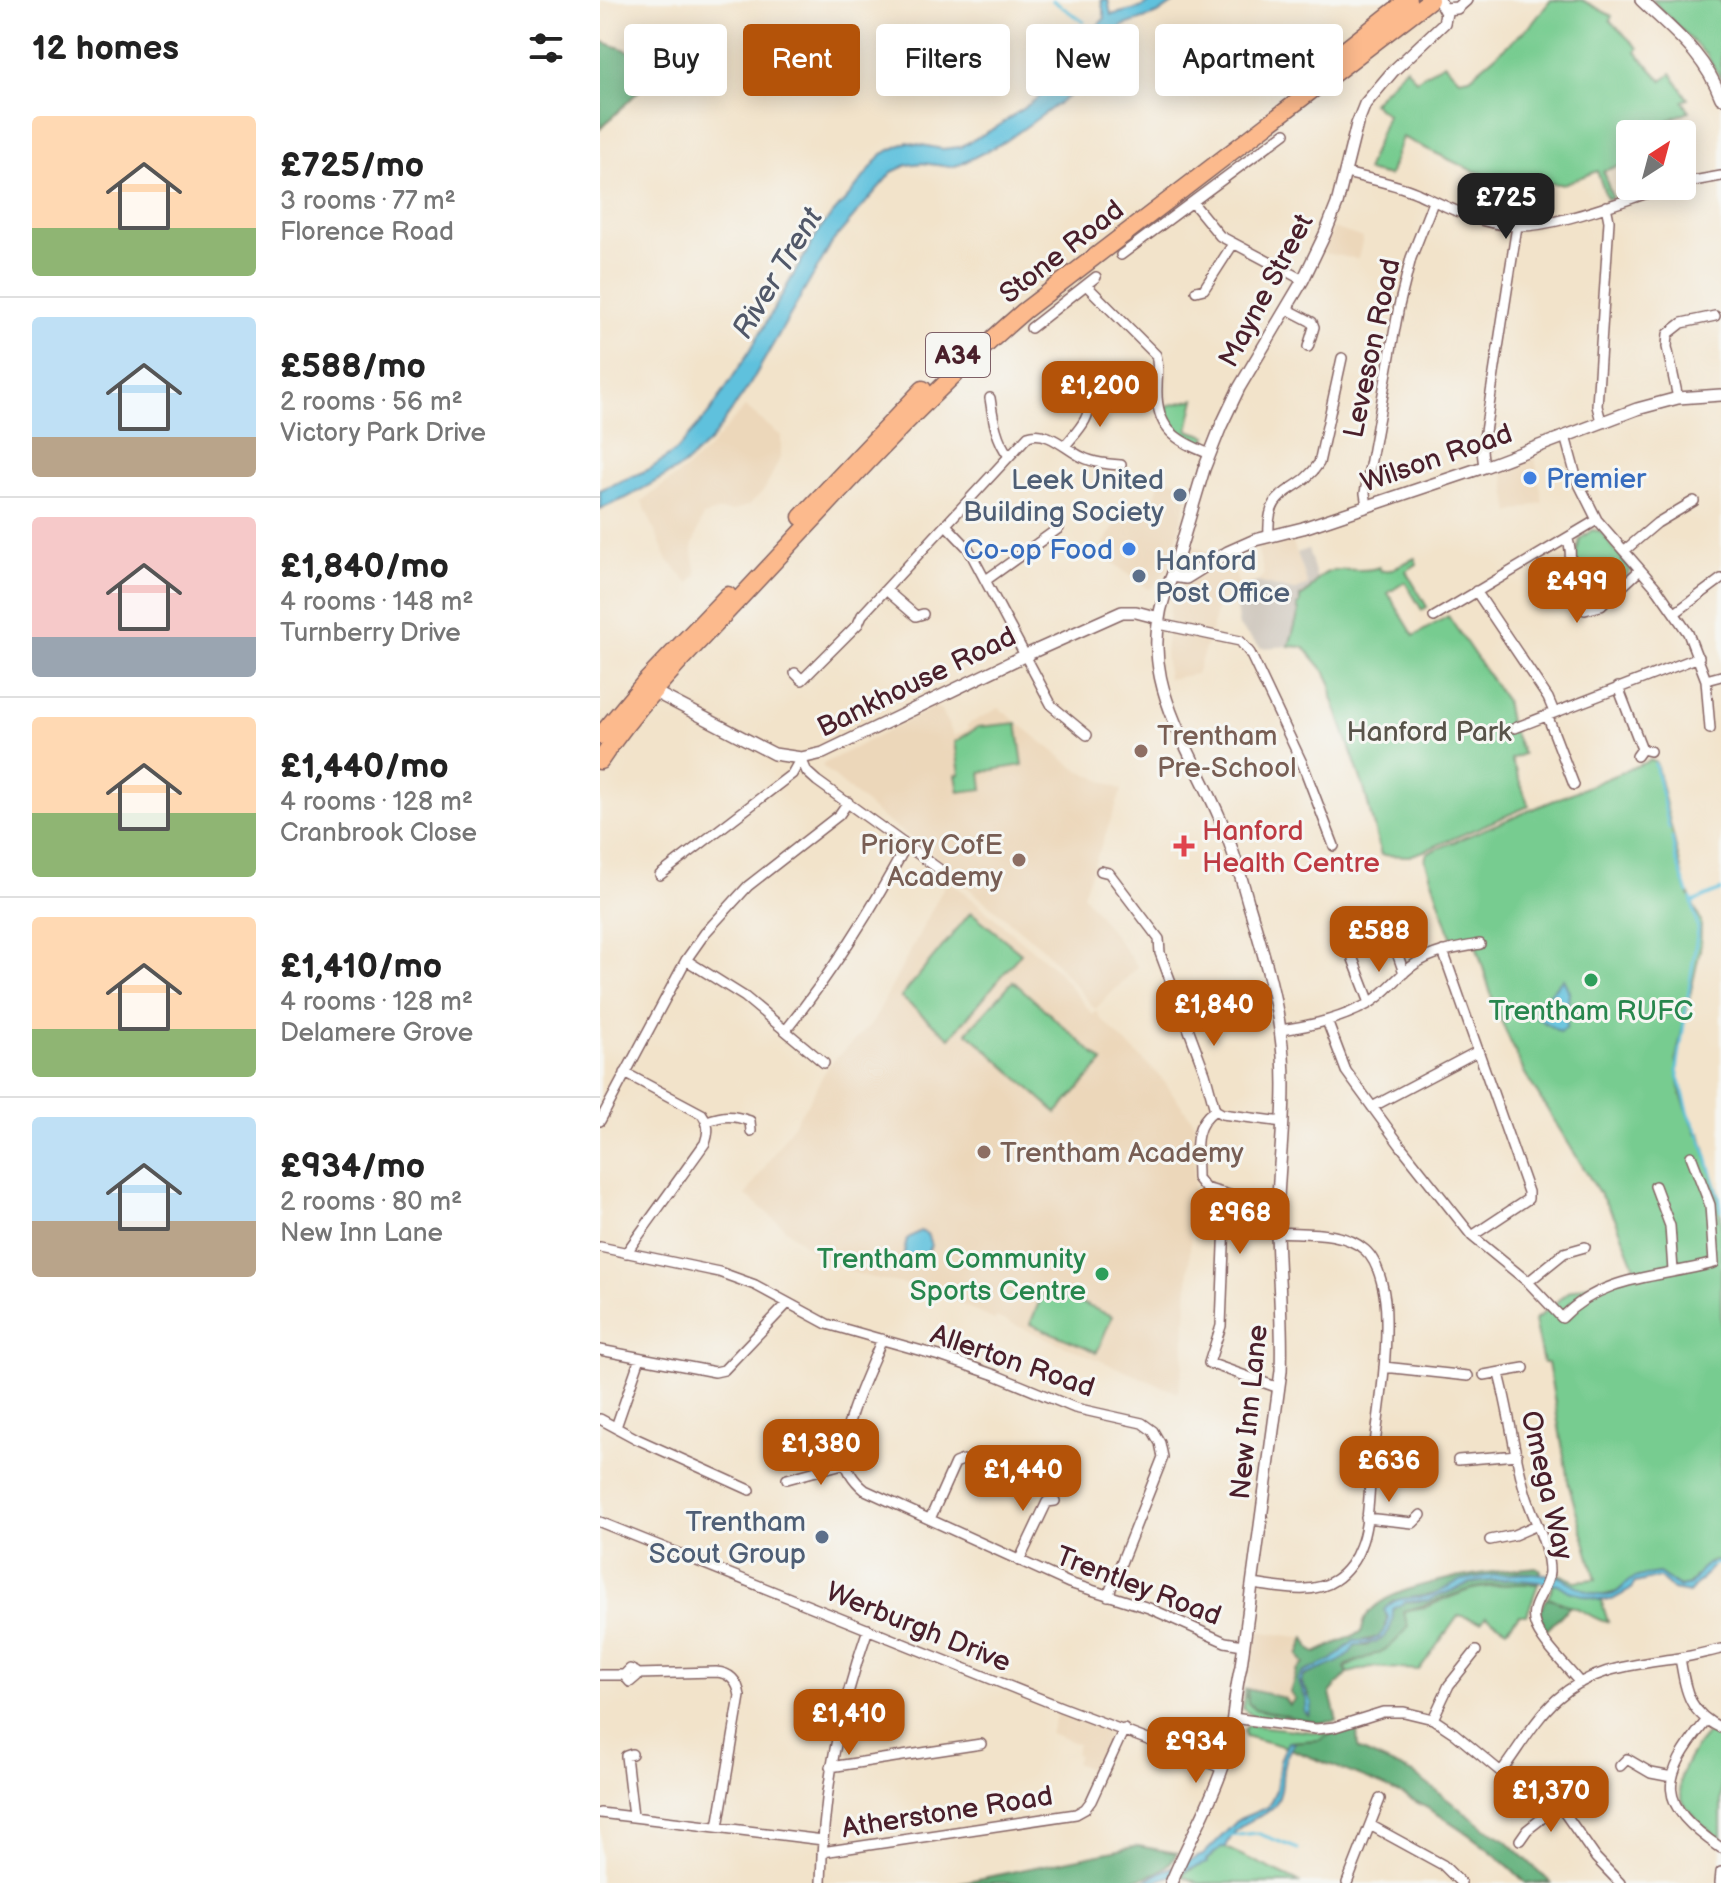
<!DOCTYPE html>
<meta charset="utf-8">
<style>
:root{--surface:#fff;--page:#f6f6f6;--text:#222;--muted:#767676;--line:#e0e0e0;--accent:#b45309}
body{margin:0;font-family:"Balsamiq Sans",sans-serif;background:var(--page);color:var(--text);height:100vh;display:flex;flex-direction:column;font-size:30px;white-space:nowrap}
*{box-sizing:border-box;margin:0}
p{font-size:26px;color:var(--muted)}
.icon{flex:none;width:44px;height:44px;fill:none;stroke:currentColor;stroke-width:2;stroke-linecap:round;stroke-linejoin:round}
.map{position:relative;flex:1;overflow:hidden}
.drawer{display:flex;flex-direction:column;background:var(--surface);width:600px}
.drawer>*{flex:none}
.banner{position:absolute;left:24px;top:24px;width:760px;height:72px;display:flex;gap:16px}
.needle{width:52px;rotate:36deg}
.tools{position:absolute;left:1016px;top:120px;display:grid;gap:16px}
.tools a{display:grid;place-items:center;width:80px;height:80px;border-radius:8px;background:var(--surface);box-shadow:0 4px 20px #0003;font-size:40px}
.price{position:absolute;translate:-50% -68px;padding:0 18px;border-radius:16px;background:var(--accent);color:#fff;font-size:26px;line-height:52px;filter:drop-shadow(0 2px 4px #0008)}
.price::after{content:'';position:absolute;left:50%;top:48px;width:24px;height:18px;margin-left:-12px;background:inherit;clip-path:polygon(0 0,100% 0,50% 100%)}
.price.selected{background:#222;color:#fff}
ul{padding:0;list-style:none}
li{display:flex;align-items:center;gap:24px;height:200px;padding:0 32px}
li+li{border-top:2px solid var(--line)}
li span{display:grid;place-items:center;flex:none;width:224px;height:160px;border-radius:8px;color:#555}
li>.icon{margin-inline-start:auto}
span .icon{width:96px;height:96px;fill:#fffc;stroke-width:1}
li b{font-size:34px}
h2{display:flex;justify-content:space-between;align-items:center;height:96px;padding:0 32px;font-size:34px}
.tag{padding:0 28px;border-radius:8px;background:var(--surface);box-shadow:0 4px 20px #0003;font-size:28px;line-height:72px}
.tag.selected{background:var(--accent);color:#fff}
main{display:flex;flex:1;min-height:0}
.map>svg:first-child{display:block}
.built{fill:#ecd7ba}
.industrial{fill:#cbc2b8}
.green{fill:#77cc90;stroke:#60765e;stroke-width:2}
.forest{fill:#61b07a;stroke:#566852;stroke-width:2}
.water{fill:#5ec1dd;stroke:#547084;stroke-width:2}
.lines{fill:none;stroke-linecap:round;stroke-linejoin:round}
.stream{stroke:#5ec1dd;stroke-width:3}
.minor-casing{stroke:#856463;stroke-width:12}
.tertiary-casing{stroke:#856463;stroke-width:14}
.trunk-casing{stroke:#856463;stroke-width:19}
.minor{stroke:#fff;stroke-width:9}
.tertiary{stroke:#fff;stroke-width:11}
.trunk{stroke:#fcba8d;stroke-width:16}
.shop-dot{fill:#3f7fe0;stroke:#f6f6f2;stroke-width:3}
.service-dot{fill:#5c6f8a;stroke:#f6f6f2;stroke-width:3}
.education-dot{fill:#8d6e63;stroke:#f6f6f2;stroke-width:3}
.health-dot{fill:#e0444e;stroke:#f6f6f2;stroke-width:3}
.leisure-dot{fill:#2e9e5b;stroke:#f6f6f2;stroke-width:3}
.labels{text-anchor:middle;stroke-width:6;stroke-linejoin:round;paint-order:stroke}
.shield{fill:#f6f6f2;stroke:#7e6067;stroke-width:2}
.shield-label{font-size:26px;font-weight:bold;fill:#4a1f2b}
.street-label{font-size:28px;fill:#4a1f2b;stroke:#f6f6f2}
.shop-label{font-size:28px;fill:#366cbe;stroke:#f6f6f2;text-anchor:start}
.service-label{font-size:28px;fill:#4e5e75;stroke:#f6f6f2;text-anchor:end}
.park-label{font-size:28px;fill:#585349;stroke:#f6f6f2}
.education-label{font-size:28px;fill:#785e54;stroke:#f6f6f2;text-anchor:start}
.health-label{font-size:28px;fill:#be3a42;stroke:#f6f6f2;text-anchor:start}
.leisure-label{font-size:28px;fill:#27864d;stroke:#f6f6f2}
.water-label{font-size:30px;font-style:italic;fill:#515869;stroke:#f6f6f2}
</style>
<main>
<section class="drawer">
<h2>12 homes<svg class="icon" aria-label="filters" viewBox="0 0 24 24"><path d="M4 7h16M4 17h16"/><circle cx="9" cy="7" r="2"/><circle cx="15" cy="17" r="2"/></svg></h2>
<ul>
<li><span style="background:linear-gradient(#ffd9b3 70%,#8fb573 0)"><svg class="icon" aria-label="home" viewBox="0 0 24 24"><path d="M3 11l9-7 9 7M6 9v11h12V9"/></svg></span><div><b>£725/mo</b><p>3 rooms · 77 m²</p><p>Florence Road</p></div></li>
<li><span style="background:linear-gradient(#bfe0f5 75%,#b9a48a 0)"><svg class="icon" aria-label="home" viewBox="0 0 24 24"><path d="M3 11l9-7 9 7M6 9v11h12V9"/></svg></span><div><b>£588/mo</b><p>2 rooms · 56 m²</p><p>Victory Park Drive</p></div></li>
<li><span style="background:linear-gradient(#f6c9c9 75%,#9aa5b1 0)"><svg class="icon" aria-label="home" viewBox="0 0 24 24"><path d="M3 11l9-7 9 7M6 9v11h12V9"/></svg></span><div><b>£1,840/mo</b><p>4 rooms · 148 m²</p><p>Turnberry Drive</p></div></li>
<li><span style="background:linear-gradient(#ffd9b3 60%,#8fb573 0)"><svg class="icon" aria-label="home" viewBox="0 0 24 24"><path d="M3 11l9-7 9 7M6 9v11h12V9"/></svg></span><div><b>£1,440/mo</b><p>4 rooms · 128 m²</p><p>Cranbrook Close</p></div></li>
<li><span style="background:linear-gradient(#ffd9b3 70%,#8fb573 0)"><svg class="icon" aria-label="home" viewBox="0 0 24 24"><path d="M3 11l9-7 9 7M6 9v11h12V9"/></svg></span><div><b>£1,410/mo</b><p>4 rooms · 128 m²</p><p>Delamere Grove</p></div></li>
<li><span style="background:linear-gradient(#bfe0f5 65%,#b9a48a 0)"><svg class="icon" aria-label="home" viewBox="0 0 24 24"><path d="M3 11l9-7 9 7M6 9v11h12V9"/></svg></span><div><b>£934/mo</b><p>2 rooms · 80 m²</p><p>New Inn Lane</p></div></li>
</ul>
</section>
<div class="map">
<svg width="1121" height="1883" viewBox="0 0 1121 1883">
<rect width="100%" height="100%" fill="#f6f6f2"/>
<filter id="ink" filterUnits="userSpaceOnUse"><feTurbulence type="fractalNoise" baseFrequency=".0125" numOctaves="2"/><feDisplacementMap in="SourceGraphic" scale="16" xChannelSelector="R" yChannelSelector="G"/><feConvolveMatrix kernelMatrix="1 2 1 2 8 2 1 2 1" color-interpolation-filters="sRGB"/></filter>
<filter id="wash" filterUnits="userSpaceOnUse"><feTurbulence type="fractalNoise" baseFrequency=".006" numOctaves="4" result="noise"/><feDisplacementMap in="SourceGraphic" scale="32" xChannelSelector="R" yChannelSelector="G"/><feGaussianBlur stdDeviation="1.8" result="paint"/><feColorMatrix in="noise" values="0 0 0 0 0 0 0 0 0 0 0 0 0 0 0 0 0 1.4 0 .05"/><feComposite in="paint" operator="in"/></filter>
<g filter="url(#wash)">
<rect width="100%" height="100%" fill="#f2e3ca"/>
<path class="built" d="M733 228 763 238 758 259 723 253Z
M145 407 181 436V456L165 489 149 505 133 511H117L103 516 92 547 97 575 89 584 67 559 42 501 86 469 107 450Z
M935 458 943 502 910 513 903 470Z
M561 477 591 485 568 569 550 590 498 552 519 520 534 505 549 517Z
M686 538 693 543 708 585 694 591 658 582 664 574 657 546Z
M586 544 610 552H617L592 568 586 567 582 564 581 559Z
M630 559 640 588 620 592 612 629 596 674 568 679 565 653 571 599 577 589Z
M334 707 341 710 354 736 368 729 367 725 399 708 475 768 522 790 483 894 538 967 495 1009 444 949 347 871 349 866 281 817 221 765Z
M348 879 457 970 493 1015 497 1011 500 1018 558 1074 594 1122V1182L583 1368 578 1393 396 1317 395 1320 390 1318 332 1290 260 1275 220 1258 146 1195 209 1101 228 1066 273 1022Z
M657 1631 705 1638 698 1655 704 1663 697 1670 690 1692 695 1699 689 1705 683 1698 647 1689Z
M458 1712 506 1732 508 1737 495 1771 475 1763 478 1755 475 1753 478 1744 450 1733Z"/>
<path class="industrial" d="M708 549 717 579 700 604 689 646 661 648 639 627 633 590 658 582 694 591 708 585 697 553Z"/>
<path class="green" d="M951 0H982L1012 16 1010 21 1038 48 1036 52 1062 81 1071 73 1088 99 1083 101 1089 111 1056 126 1059 134H1030V162L1003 171 1012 197 1007 199 997 171 963 184 910 182 871 170 802 137 789 176 766 171 787 115 772 103 806 67 816 80 844 63 859 79 870 77 931 25Z
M1052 0H1121V79L1107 56Z
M595 399 588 430 607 436 604 444C582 437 573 429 566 406Z
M992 530 1000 531 1031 570 1021 582 1017 583 1011 577 995 591 1000 597 999 602 985 607 974 598 982 592V569L973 567 980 539Z
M815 558 817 564 806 571 827 607 822 610 805 582 788 593 814 636 848 616 905 700 909 722 923 754 911 759 929 806 824 851 809 856 781 855 764 788 732 697 731 683 726 673 704 647 689 646 699 612 697 606 700 604V597C716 589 713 578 728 572 745 566 763 574 779 567L781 571 790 570Z
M417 723 423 765 381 772 383 789 359 792 356 775 360 774 355 742 378 727Z
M1051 760 1056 763 1085 886 1101 922 1100 950 1076 1058 1081 1095 1097 1134 1101 1133 1121 1210V1561C1106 1559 1097 1574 1089 1585L1080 1587 1059 1573 1033 1579 1017 1592 1000 1596 1008 1622C994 1621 985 1609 970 1606L946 1631C934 1612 943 1610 950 1593 953 1586 953 1579 954 1572L975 1581 996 1579 969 1486 948 1363H943L934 1321 970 1291 1035 1267 1016 1220 924 1072 895 1007 874 938 853 942 825 859 827 853Z
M371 912 421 953 350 1038 301 997Z
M413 981 503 1062 457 1113 367 1032Z
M642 1194 668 1198V1236L633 1234 634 1199Z
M445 1288 512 1316 497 1352 430 1324Z
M920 1583 938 1584 927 1615H919L907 1629 886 1616 881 1622 859 1615 819 1670 771 1667 748 1673 745 1668 764 1658 802 1611 826 1607 871 1589Z
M644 1689H647L646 1697 661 1709 718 1723 653 1716 643 1709Z
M648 1725 730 1734 720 1740 689 1742 686 1747 645 1736 644 1730Z
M1112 1731 1121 1733V1839C1069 1803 1068 1781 1107 1733Z
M622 1847H624L701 1883H598L580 1875 602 1864Z"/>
<path class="forest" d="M0 41 50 58 56 74 0 129Z
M936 1567 941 1570 940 1574 917 1573 862 1581 835 1594 793 1601 785 1609C789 1620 787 1628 779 1637L752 1643 732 1660 703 1673 698 1680 707 1701 704 1712 708 1715 709 1695 701 1682 702 1678C719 1666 744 1665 755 1645L767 1646 789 1631 794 1607 805 1602 829 1600 870 1583 909 1579 939 1581 938 1584C920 1583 886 1585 869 1590 846 1597 826 1606 803 1611L808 1626C789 1654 777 1653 747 1665L745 1668 748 1673 730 1693 737 1721 718 1723 655 1709 648 1703 647 1689 684 1698 689 1705 695 1699 690 1692 697 1670 704 1664 698 1655 705 1638 711 1650 716 1653 761 1632C763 1627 764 1619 768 1614 793 1580 895 1572 936 1567Z
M946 1599H953L970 1606 946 1631C939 1620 938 1610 946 1599Z
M757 1726 758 1749 814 1774 885 1828 906 1840 951 1883H926C893 1850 853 1821 811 1799 773 1779 730 1766 691 1749L694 1743 688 1742 720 1740 729 1735Z
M538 1846 577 1853C561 1883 518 1883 486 1881L481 1883H358Z"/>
<path class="water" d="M501 0H508L511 15 540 8 554 0H578L558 14 522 26 507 46 487 83 406 141 361 164 351 167 322 163 307 165 292 172 233 241 149 386 111 440 83 466 26 498 0 509V490L50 469 77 450 110 412 151 349 221 227 249 196 282 154 307 142 342 149 360 147 397 127 473 73 482 61 498 25 505 18Z
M963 978 969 992 966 1028 960 1032 937 1018 935 1011Z
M320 1231 327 1234 331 1245C325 1257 323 1267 308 1267L304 1253 307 1239Z
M1109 1563 1112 1567 1089 1593 1073 1590 1060 1578H1056L1035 1583 1030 1590 1012 1600H999L969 1591 958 1584 910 1579 870 1583 829 1600 805 1602 793 1609C794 1636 780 1645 755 1645 747 1664 721 1668 704 1676L701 1682 712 1703 709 1715 704 1712 707 1701 698 1680 703 1673 732 1660 754 1641H770L779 1637 787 1626 788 1617 784 1610C798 1592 817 1601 835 1594 845 1590 852 1583 863 1580 884 1576 940 1569 960 1577 975 1584 992 1598 1010 1595 1020 1593 1022 1586 1029 1581 1036 1576 1051 1574 1059 1573L1080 1587 1090 1585 1101 1569Z
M688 1742 694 1743C691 1749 687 1754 685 1760 680 1774 685 1789 676 1803 664 1822 639 1815 626 1847H622L606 1860 607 1863 551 1883H541L565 1870 603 1855 639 1819 668 1807 676 1790 680 1760Z"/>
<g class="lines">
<path class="stream" d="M452 0 484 22
M1055 764 1069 828
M1072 837 1076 860 1088 893
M1091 898 1098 929 1077 1070 1089 1114 1101 1138 1119 1196 1121 1210
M1093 902 1121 890
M1107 1568 1116 1563 1121 1565
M630 1836 657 1833 698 1849"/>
</g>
</g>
<g filter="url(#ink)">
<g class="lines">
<g class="minor-casing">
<path id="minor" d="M745 173C769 179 794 183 817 193 849 208 879 224 915 226 957 228 1028 198 1070 186
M1082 183 1121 176
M593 203 620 236 703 280
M521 255 685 133
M486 285 556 355C559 366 557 375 557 386 555 428 574 440 610 454
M596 291 604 289 633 244
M687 309 712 322 714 327 708 347
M431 328 496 277
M390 398C393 418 396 440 409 456
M1078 398 1067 347 1068 334 1082 323 1115 316
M1001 421 997 406 1009 221 1006 206
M965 436 977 480 997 520 1058 590 1088 633 1106 680 1110 729
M465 446C478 430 492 418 489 397
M884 467 882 451 917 226
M767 506 765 493 799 306 811 258 833 202
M346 525 368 548 452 706 487 735
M669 535C666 485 698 496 719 463L742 358
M967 538C979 563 952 596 985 610L1001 606 1040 570
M1024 551 1057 523 1094 501
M386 580 459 528
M286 590 316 616 323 614
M876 591 948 698 954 712
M1075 613 1121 579
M834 617 997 520
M559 624 640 641 650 653 703 765 734 846
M195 673 202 680 258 624 262 615 428 436C448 429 465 449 482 457 494 463 508 464 521 465
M1106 680 1121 676
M1018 687 1042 749
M947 715 974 785
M915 728 1099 657
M1037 756 1042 749 1050 751
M201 758 207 772 217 781 339 869
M501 871 509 873 559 939 560 953 605 1073 615 1110 622 1114 683 1122
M60 875 192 774 201 758
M843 951 928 1192V1199L872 1236
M86 960 145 997 224 1063
M770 1003 753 959 755 941C790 922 795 947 804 973
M727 1021 746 1071 800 1145 872 1236 928 1282 962 1318C1004 1274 1060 1278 1114 1263L1110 1205 1091 1156
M186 1030C233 971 272 910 307 844
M680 1030C711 1026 741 1019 768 1004 786 994 798 975 815 964 834 951 858 948 880 944
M25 1073 102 1114C109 1124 109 1132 105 1143L26 1253
M772 1107 878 1051
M615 1110C591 1126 597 1152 597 1178L605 1188 626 1194 621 1326 609 1363 679 1388
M0 1121 86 960 105 933 148 886 239 815 248 802
M107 1121C124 1115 133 1115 150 1121L151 1131
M1055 1186 1070 1226 1073 1271
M626 1194 642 1198
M0 1247 119 1272 155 1285 227 1324 343 1357 395 1375 475 1408 542 1423 553 1431 560 1443 563 1457 508 1596
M928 1282 964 1253 985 1247
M282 1339C270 1369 243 1423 244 1453 245 1468 254 1481 265 1490L469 1583 549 1608 625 1642 643 1645
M0 1350 115 1372 124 1370 187 1304
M784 1367 868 1376
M899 1374C910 1414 914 1456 926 1495 934 1520 949 1546 949 1572 948 1591 928 1605 935 1624 940 1641 968 1668 980 1683
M884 1375 924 1368
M0 1419 37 1439 150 1490
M16 1427 40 1358
M858 1460 917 1455
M187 1479 246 1463
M766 1518 813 1523 821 1515
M330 1519 355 1463 363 1460
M0 1522 461 1707 622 1768
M890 1540 914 1535 937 1525
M419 1561 447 1502 455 1501
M652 1584C678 1587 712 1596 735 1580 746 1573 756 1559 760 1547 769 1526 768 1498 771 1475 777 1423 787 1370 786 1318 786 1298 781 1264 765 1250 743 1230 705 1234 677 1232
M1080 1658C1086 1692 1088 1712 1121 1728
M37 1674 116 1672C131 1673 138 1682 140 1696L118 1827
M0 1675H24L30 1669 36 1672 37 1676 30 1682 24 1675
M633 1718 716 1729 735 1727 783 1712H804L833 1719 854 1733 901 1772 935 1788 959 1805 996 1858 1020 1883
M833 1719 849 1685 876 1651
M1106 1721C1060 1779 1055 1803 1121 1848
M32 1754 26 1756 33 1816
M1020 1766 1027 1759 1051 1773 1072 1777
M230 1767 381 1744
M901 1772C919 1748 935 1719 957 1699 992 1667 1035 1665 1079 1658 1093 1656 1107 1652 1121 1649
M0 1813 223 1840
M770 1825 843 1865 861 1883
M920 1840 927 1830 959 1805
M222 1852 476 1814 485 1809 491 1801 524 1729
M221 1883C223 1792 238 1715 268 1629
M747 1883 780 1799
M1120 1883 1121 1872"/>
</g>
<g class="tertiary-casing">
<path id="tertiary" d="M1041 0C1074 32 1104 53 1121 98
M844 9 857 8 866 0
M572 576 586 578 628 552 655 540 703 528 884 467 1037 409 1078 398 1121 395
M49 689 174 754 201 758 223 753 426 655 522 612H536L559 618
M571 1883C587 1843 611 1805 624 1763 634 1731 633 1698 641 1666L681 1371C683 1324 678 1278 677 1231 677 1173 687 1114 683 1056 679 1004 663 951 648 902 640 873 631 843 619 816 584 735 530 668 572 576L604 469 621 426 639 388 703 280 725 234 737 204 757 124 765 104 793 71 844 23 846 13 839 0"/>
</g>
<g class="trunk-casing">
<path id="trunk" d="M718 71 808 0
M201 517 323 389
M0 736 44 683 128 595
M0 761C44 695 102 639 155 582 242 489 328 394 424 311L830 0"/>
</g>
<use href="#minor" class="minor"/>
<use href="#tertiary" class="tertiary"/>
<use href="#trunk" class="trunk"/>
</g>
</g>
<g class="shop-dot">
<circle cx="930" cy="478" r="8"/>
<circle cx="529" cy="549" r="8"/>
</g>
<g class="service-dot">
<circle cx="580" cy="495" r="8"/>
<circle cx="539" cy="576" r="8"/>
<circle cx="222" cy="1537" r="8"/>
</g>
<g class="education-dot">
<circle cx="541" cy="751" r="8"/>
<circle cx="419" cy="860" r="8"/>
<circle cx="384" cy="1152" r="8"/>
</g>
<path class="health-dot" d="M580 834h8v8h8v8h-8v8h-8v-8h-8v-8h8z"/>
<g class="leisure-dot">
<circle cx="991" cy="980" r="8"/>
<circle cx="502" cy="1274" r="8"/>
</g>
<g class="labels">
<rect class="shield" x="326" y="333" width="64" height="44" rx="6"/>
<g class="shield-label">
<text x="358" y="364">A34</text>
</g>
<g class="street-label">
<text transform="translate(461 251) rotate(-38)" y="10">Stone Road</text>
<text transform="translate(665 290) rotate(-62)" y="10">Mayne Street</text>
<text transform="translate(771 348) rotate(-78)" y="10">Leveson Road</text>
<text transform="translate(836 457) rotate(-19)" y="10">Wilson Road</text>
<text transform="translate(316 681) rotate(-26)" y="10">Bankhouse Road</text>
<text transform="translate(413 1360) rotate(19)" y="10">Allerton Road</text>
<text transform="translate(648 1412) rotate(-84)" y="10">New Inn Lane</text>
<text transform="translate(948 1485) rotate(77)" y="10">Omega Way</text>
<text transform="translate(539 1585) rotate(21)" y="10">Trentley Road</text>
<text transform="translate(319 1626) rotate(22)" y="10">Werburgh Drive</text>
<text transform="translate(347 1811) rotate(-9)" y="10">Atherstone Road</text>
</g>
<g class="shop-label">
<text x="946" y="488">Premier</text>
<text x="513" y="559" text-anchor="end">Co-op Food</text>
</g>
<g class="service-label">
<text x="564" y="489">Leek United<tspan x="564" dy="32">Building Society</tspan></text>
<text x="555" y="570" text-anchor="start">Hanford<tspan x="555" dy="32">Post Office</tspan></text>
<text x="206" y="1531">Trentham<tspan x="206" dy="32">Scout Group</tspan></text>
</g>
<g class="park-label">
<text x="829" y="741">Hanford Park</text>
</g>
<g class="education-label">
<text x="557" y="745">Trentham<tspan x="557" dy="32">Pre-School</tspan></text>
<text x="403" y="854" text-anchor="end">Priory CofE<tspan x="403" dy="32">Academy</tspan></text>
<text x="400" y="1162">Trentham Academy</text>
</g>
<g class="health-label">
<text x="602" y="840">Hanford<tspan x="602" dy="32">Health Centre</tspan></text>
</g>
<g class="leisure-label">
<text x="991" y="1020">Trentham RUFC</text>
<text x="486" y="1268" text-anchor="end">Trentham Community<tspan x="486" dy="32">Sports Centre</tspan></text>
</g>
<g class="water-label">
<text transform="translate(177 273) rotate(-59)" y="10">River Trent</text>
</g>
</g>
</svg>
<div class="tools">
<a><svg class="needle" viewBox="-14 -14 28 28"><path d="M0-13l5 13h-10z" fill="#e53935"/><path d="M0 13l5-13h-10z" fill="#767676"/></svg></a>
</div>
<b class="price selected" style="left:906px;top:241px">£725</b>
<b class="price" style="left:500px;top:429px">£1,200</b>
<b class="price" style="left:977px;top:625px">£499</b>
<b class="price" style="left:779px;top:974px">£588</b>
<b class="price" style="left:614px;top:1048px">£1,840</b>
<b class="price" style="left:640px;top:1256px">£968</b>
<b class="price" style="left:221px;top:1487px">£1,380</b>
<b class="price" style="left:789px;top:1504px">£636</b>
<b class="price" style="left:423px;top:1513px">£1,440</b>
<b class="price" style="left:249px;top:1757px">£1,410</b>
<b class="price" style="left:596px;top:1785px">£934</b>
<b class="price" style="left:951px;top:1834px">£1,370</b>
<div class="banner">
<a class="tag">Buy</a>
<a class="tag selected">Rent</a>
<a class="tag">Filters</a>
<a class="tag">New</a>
<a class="tag">Apartment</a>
</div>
</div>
</main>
